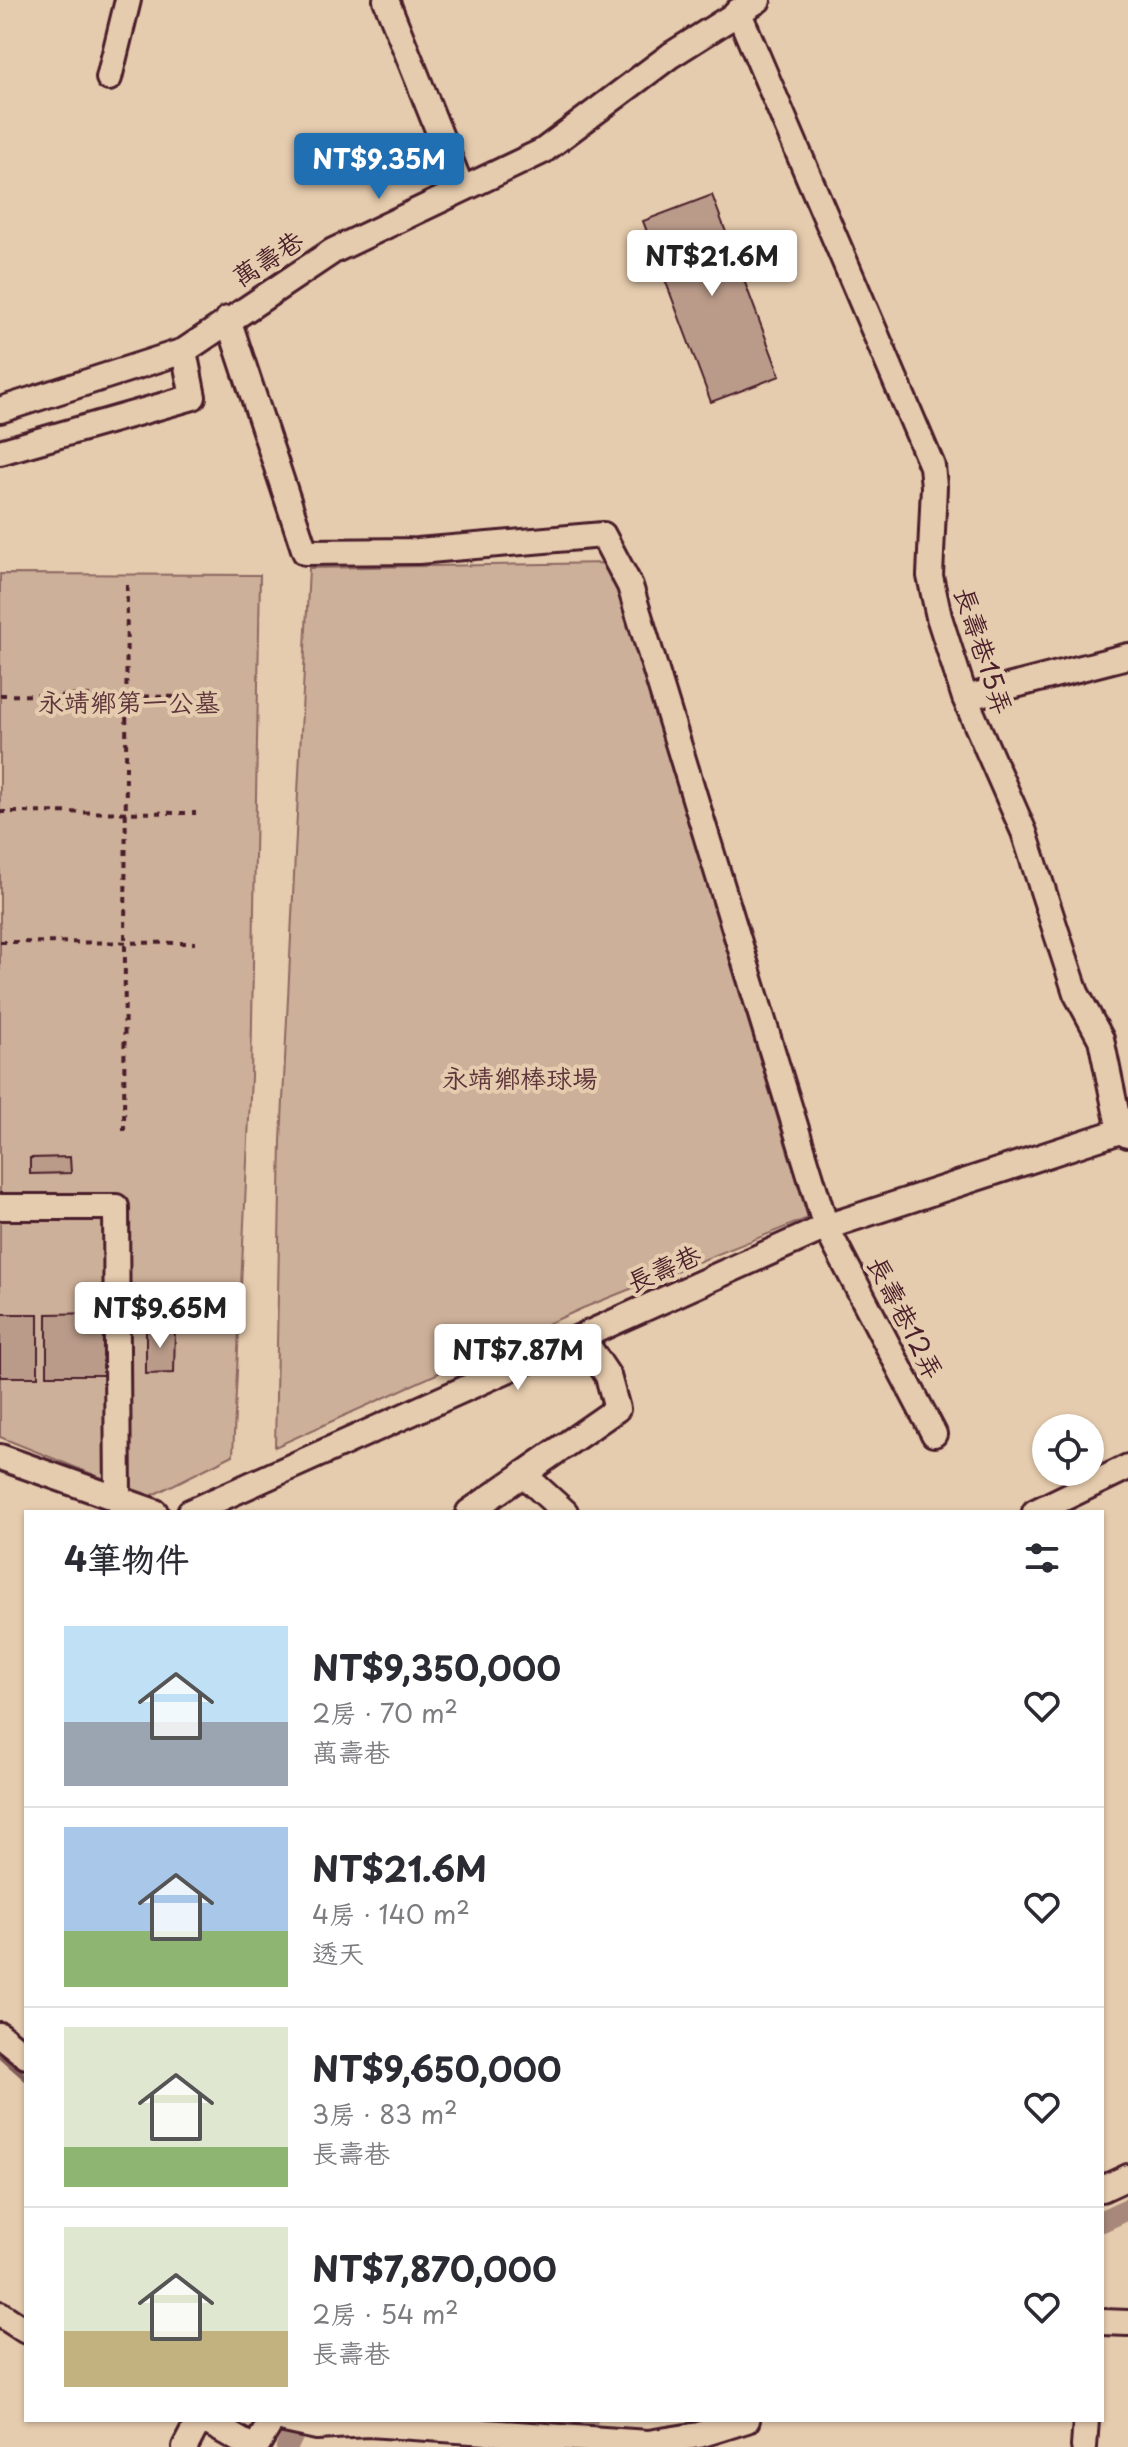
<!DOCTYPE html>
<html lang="zh-TW">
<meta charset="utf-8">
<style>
:root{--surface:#fff;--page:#f7f7f7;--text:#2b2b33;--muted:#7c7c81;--line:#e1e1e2;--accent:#1f6fb2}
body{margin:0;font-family:"Playpen Sans","LXGW WenKai TC",sans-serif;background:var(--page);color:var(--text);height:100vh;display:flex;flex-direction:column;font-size:30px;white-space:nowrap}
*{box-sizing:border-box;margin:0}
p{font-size:26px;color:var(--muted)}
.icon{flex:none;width:44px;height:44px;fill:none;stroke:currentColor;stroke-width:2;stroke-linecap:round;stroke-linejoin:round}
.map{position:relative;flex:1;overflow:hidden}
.panel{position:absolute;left:24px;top:1510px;width:1080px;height:912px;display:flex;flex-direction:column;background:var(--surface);border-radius:0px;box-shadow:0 2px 6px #0004}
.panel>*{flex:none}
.buttons{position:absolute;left:1032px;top:1414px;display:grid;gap:16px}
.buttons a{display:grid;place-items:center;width:72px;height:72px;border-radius:50%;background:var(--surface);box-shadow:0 2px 6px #0004;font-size:40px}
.price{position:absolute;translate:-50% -68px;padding:0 18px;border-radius:8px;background:#fff;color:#222;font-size:26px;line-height:52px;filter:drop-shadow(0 2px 4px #0008)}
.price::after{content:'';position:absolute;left:50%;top:48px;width:24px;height:18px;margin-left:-12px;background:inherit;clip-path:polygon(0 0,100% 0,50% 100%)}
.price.active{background:var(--accent);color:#fff}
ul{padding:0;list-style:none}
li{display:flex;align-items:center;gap:24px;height:200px;padding:0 40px}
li+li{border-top:2px solid var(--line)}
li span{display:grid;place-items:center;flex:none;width:224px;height:160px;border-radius:0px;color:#555}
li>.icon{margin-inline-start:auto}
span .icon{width:96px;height:96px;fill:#fffc;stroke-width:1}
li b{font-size:34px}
h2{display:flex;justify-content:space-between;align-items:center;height:96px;padding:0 40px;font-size:34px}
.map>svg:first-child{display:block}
.green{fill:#cdb099;stroke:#8c6862;stroke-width:2}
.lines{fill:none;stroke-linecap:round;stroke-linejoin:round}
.stream{stroke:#825e5a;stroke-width:6}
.canal{stroke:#a8887a;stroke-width:22}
.building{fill:#ba9b8a;stroke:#4a1f2b;stroke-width:2}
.minor-casing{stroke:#4a1f2b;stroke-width:30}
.path{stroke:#4a1f2b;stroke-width:4;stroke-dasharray:6 6;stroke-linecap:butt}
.minor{stroke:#e6ccae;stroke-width:24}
.labels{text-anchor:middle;stroke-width:8;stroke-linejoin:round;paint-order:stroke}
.street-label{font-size:26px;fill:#4a1f2b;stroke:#e6ccae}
.park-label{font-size:26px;fill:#5e353c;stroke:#e6ccae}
</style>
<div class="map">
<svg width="1128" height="2447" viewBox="0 0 1128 2447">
<rect width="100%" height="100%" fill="#e6ccae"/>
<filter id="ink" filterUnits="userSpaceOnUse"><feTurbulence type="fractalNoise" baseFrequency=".0125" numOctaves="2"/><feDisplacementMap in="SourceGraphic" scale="16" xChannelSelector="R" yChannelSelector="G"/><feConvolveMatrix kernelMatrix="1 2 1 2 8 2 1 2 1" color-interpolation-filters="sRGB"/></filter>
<g filter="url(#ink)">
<path class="green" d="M609 563 808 1218 583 1308 275 1447 281 1141 309 568Z
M0 574 260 575 251 1077 233 1455 149 1497 0 1437Z"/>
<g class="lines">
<path class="stream" d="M0 2055 26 2078"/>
<path class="canal" d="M1102 2221 1128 2209
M524 2420 573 2424 587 2420
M287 2447 300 2420"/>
</g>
<path class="building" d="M712 195 780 376 711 402 643 221Z
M70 1157 71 1173 30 1174V1158Z
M103 1313 104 1375H47V1314Z
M0 1314H38V1377H0Z
M146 1327H175L174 1373 146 1374Z"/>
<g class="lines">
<g class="minor-casing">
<path id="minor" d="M386 0 461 187
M738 11 932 466 934 486 930 576 939 617 965 698 1024 832 1076 993 1101 1039 1120 1131
M109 78 128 0
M228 319 305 552 418 551 603 535 630 586 826 1227 934 1434
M0 410 184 351 333 251 543 151 671 55 758 0
M0 452 193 397 184 351
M965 698 1128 656
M0 1207H116L118 1501
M0 1457 155 1512
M523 1474 565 1512
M190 1512 826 1227 1120 1131 1128 1135
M469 1512 617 1409 608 1376 582 1337
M1035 1512 1128 1467
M0 2035 26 2056
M1102 2189 1128 2177
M0 2314 26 2331
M1102 2322 1128 2323
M204 2420 252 2447
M285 2420 317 2427 369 2424 648 2443 699 2435 747 2420
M185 2447 199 2420
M256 2447 272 2420
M1084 2447 1086 2420"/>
</g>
<path class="path" d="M0 695 189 697
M0 812 196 813
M0 942 195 943
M124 1131 127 580"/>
<use href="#minor" class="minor"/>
</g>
</g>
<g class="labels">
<g class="street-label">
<text transform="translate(268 259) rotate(-33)" y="9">萬壽巷</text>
<text transform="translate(983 651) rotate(72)" y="9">長壽巷15弄</text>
<text transform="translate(664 1269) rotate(-24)" y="9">長壽巷</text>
<text transform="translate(905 1318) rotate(63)" y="9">長壽巷12弄</text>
</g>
<g class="park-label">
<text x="129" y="712">永靖鄉第一公墓</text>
<text x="520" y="1088">永靖鄉棒球場</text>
</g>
</g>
</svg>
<div class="buttons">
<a><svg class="icon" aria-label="locate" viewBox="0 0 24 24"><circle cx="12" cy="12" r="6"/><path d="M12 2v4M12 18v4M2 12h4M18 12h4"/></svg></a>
</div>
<b class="price active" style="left:379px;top:201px">NT$9.35M</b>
<b class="price" style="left:712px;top:298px">NT$21.6M</b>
<b class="price" style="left:160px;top:1350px">NT$9.65M</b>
<b class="price" style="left:518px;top:1392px">NT$7.87M</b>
<section class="panel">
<h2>4筆物件<svg class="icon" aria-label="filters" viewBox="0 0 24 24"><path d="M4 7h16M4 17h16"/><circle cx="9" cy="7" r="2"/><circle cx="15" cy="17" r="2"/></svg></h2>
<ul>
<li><span style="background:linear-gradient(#bfe0f5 60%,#9aa5b1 0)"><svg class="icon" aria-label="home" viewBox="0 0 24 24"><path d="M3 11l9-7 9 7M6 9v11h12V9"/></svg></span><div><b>NT$9,350,000</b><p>2房 · 70 m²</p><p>萬壽巷</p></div><svg class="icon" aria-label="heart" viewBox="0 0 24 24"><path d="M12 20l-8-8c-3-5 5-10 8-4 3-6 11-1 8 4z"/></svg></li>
<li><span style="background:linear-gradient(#a9c7e8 65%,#8fb573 0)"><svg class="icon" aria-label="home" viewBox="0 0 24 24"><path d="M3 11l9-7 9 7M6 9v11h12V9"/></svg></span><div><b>NT$21.6M</b><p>4房 · 140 m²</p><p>透天</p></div><svg class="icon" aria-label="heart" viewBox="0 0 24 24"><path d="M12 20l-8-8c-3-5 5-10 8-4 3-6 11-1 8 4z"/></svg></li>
<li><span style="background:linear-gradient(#dfe7d0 75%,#8fb573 0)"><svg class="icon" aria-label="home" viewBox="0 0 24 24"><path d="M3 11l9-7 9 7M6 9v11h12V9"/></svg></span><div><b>NT$9,650,000</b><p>3房 · 83 m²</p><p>長壽巷</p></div><svg class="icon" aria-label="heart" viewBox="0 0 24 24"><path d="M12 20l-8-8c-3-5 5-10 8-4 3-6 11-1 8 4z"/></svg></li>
<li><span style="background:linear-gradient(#dfe7d0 65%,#c2b280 0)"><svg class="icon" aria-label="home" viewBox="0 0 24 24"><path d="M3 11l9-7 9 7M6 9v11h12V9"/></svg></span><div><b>NT$7,870,000</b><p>2房 · 54 m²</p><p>長壽巷</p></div><svg class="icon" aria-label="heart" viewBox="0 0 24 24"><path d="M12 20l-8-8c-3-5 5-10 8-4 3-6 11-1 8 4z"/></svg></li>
</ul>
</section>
</div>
